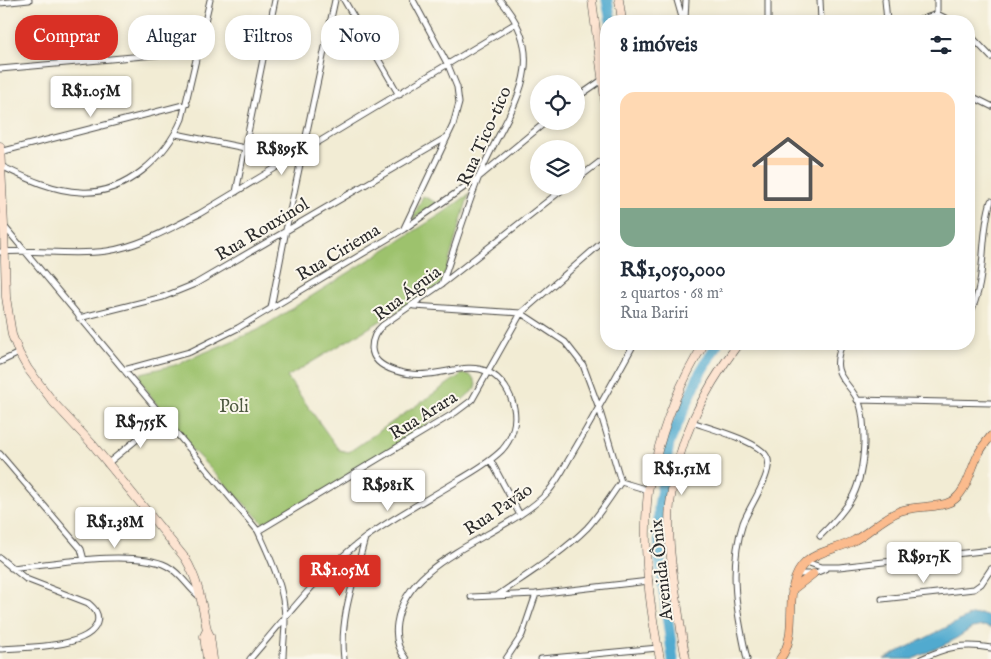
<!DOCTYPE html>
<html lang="pt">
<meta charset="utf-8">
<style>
:root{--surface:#fff;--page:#f6f6f7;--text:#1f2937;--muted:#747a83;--line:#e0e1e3;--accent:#d93025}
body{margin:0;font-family:"IM FELL English",serif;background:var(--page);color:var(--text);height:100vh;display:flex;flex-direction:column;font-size:19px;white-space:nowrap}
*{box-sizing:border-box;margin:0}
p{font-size:16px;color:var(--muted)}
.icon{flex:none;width:28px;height:28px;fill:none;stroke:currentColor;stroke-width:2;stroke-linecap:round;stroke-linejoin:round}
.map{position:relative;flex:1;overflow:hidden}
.drawer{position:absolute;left:600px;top:15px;width:375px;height:335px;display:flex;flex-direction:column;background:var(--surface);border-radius:20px;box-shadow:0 2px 8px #0003}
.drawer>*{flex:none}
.top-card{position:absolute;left:15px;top:15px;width:475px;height:45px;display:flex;gap:10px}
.controls{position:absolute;left:530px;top:75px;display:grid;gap:10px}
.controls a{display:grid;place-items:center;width:55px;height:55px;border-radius:50%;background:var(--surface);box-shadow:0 2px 8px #0003;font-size:25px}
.price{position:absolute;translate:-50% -42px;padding:0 11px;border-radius:5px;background:#fff;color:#222;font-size:16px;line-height:32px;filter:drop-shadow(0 1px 2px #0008)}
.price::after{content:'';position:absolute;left:50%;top:30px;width:15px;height:11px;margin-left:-8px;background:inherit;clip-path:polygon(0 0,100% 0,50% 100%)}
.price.on{background:var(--accent);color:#fff}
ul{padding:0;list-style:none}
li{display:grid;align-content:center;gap:10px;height:265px;padding:0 20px}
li+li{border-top:1px solid var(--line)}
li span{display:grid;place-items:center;height:155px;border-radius:15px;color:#555}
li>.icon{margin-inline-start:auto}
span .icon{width:90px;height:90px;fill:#fffc;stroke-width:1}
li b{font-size:21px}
h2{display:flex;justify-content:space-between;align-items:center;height:60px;padding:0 20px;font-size:21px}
.pill{padding:0 18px;border-radius:20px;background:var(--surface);box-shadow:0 2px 8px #0003;font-size:18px;line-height:45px}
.pill.on{background:var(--accent);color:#fff}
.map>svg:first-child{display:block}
.green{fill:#9dc26d;stroke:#64764c}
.water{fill:#51aacf;stroke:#3e6a7d}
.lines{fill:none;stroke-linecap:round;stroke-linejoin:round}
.river{stroke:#51aacf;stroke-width:11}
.street-casing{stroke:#494844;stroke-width:7}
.secondary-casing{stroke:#494844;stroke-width:9}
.primary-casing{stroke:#494844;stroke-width:9}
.street{stroke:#fff;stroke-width:5}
.secondary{stroke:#fde4d1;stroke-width:8}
.primary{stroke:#fbbb8d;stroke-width:8}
.labels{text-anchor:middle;stroke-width:4;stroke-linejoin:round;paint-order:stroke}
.street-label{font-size:18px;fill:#2b2b2b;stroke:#fbf7ec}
.park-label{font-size:18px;fill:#4d583f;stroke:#fbf7ec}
</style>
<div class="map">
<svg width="991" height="659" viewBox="0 0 991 659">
<rect width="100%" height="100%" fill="#fbf7ec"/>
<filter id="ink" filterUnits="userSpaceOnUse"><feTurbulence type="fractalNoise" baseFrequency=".02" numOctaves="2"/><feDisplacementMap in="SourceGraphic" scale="10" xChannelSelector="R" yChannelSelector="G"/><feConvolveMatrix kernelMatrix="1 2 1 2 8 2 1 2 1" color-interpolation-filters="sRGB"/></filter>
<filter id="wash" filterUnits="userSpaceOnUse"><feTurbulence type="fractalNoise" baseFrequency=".0096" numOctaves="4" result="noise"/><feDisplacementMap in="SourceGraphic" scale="20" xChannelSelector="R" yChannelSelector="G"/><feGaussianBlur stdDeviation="1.12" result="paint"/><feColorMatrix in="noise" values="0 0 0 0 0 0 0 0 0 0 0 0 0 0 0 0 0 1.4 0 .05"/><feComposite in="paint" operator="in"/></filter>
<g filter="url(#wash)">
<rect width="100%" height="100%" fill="#f2ecd4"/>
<path class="green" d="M469 194 442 284 287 377 339 450 349 452 462 374C470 373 477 379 476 388L462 400 348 478 263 523 177 434 140 380 141 373 175 365 258 330 443 213Z
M423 196 437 203 412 220Z"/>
<path class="water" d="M980 614 991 617V628L984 626 972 628 952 641 913 659H884L971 615Z"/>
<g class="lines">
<path class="river" d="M607 0 611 21
M673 659 660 562 659 507 669 443 700 373 717 344"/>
</g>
</g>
<g filter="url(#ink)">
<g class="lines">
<g class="street-casing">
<path id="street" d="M344 0 399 95
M677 0 683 21
M820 0 821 21
M885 0 887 21
M937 0V14
M0 3 29 0
M685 19 686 0
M768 21V0
M916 21 937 14 951 21
M969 34 991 57
M0 69 199 51
M969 95 991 106
M576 98 602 80 606 79
M176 134 245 148
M0 152 187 104
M1 166C26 178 52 191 81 192 125 195 166 157 182 119L210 0
M576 180 606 157
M236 192 275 0
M4 226 258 531C271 559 285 589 285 620 285 633 283 646 283 659
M404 228 453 125 459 103 457 87 448 65 413 0
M0 252C36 249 71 256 107 251 140 246 169 229 199 214L516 23
M442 284C454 249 465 213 478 179 502 116 558 66 500 0
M414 306 521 313 565 342 583 365 599 408 621 482 648 490
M271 308 286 230 335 0
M969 315C988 281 979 238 991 201
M79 318 163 297 195 284 447 137
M0 362 19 353
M124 370 190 352 238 328 404 229 479 177 547 121
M857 400 991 403
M692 422C709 428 759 441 767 457 775 470 748 509 743 523 728 569 737 614 747 659
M0 454 81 549 84 560
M491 461 520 515
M107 464 163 418
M258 531 456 412 472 400 521 313 606 239
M820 536C852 505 862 489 864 443 864 431 864 417 860 405 850 379 828 379 842 344
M0 558 26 579 88 603C94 608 100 614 97 623 89 649 22 647 0 649
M806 562 821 567H839L991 550
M11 568C50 564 133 549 167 566 181 573 188 588 200 597
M798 574H813L825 569
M498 595C528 574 561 554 587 528 600 514 610 497 621 482
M471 597 536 594 649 581
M882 599 974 589 981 584 991 569
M250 659C286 618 320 571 365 538 394 517 428 499 459 480 474 471 489 463 502 450 512 439 517 423 514 408 511 394 502 378 488 372 470 363 447 373 428 374 411 376 373 371 372 348 372 338 376 331 383 325L442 284 567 186
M344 659C339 618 355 578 365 538
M406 659C398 649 395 636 397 623 407 556 507 537 548 492 559 479 567 462 576 447 596 413 615 378 634 344
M506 659 522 635 536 594
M541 659 658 648
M921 659C947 647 963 643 991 648"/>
</g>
<g class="secondary-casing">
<path id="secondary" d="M592 0 606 107
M619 0 622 21
M0 146 4 226 6 297 12 335 19 353 28 369 54 403 93 445 185 558C199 581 202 605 207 630L210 636 213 659
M207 630 204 636 207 659
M660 659C649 605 642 547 648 492 649 484 652 475 654 466 664 423 680 382 704 344
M686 659C682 640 680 621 677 602 672 570 667 536 670 504 676 443 703 392 738 344"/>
</g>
<g class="primary-casing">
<path id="primary" d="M792 590 813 574
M780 659C802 631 779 587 806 562 819 550 840 549 855 540 871 531 882 518 900 511 916 505 943 509 955 499 967 489 971 469 978 455 981 448 986 442 991 436"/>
</g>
<use href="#street" class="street"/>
<use href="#secondary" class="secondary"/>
<use href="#primary" class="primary"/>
</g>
</g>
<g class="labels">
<g class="street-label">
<text transform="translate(484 136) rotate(-66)" y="6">Rua Tico-tico</text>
<text transform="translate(262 229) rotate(-31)" y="6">Rua Rouxinol</text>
<text transform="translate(338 252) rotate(-31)" y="6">Rua Ciriema</text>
<text transform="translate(407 293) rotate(-37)" y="6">Rua Águia</text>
<text transform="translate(423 415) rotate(-32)" y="6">Rua Arara</text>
<text transform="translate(498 509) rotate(-34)" y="6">Rua Pavão</text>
<text transform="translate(661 570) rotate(-96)" y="6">Avenida Ônix</text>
</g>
<g class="park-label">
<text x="234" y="412">Poli</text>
</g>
</g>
</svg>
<div class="controls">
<a><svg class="icon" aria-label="locate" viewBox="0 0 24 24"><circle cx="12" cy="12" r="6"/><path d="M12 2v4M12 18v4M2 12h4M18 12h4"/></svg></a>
<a><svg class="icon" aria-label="layers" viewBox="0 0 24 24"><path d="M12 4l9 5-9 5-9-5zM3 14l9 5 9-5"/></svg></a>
</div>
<b class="price" style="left:91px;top:118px">R$1.05M</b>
<b class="price" style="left:282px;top:176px">R$895K</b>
<b class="price" style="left:141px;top:449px">R$755K</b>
<b class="price" style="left:682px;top:496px">R$1.51M</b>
<b class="price" style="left:388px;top:512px">R$981K</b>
<b class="price" style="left:115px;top:549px">R$1.38M</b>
<b class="price" style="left:924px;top:584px">R$917K</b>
<b class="price on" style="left:340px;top:597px">R$1.05M</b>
<div class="top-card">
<a class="pill on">Comprar</a>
<a class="pill">Alugar</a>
<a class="pill">Filtros</a>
<a class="pill">Novo</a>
</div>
<section class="drawer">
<h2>8 imóveis<svg class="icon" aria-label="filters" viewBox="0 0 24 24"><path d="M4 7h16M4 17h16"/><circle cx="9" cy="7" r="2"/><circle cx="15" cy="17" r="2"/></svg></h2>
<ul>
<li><span style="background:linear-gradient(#ffd9b3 75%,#7fa58c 0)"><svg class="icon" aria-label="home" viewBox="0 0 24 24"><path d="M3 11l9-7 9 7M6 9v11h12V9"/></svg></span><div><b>R$1,050,000</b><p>2 quartos · 68 m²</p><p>Rua Bariri</p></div></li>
</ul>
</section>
</div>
